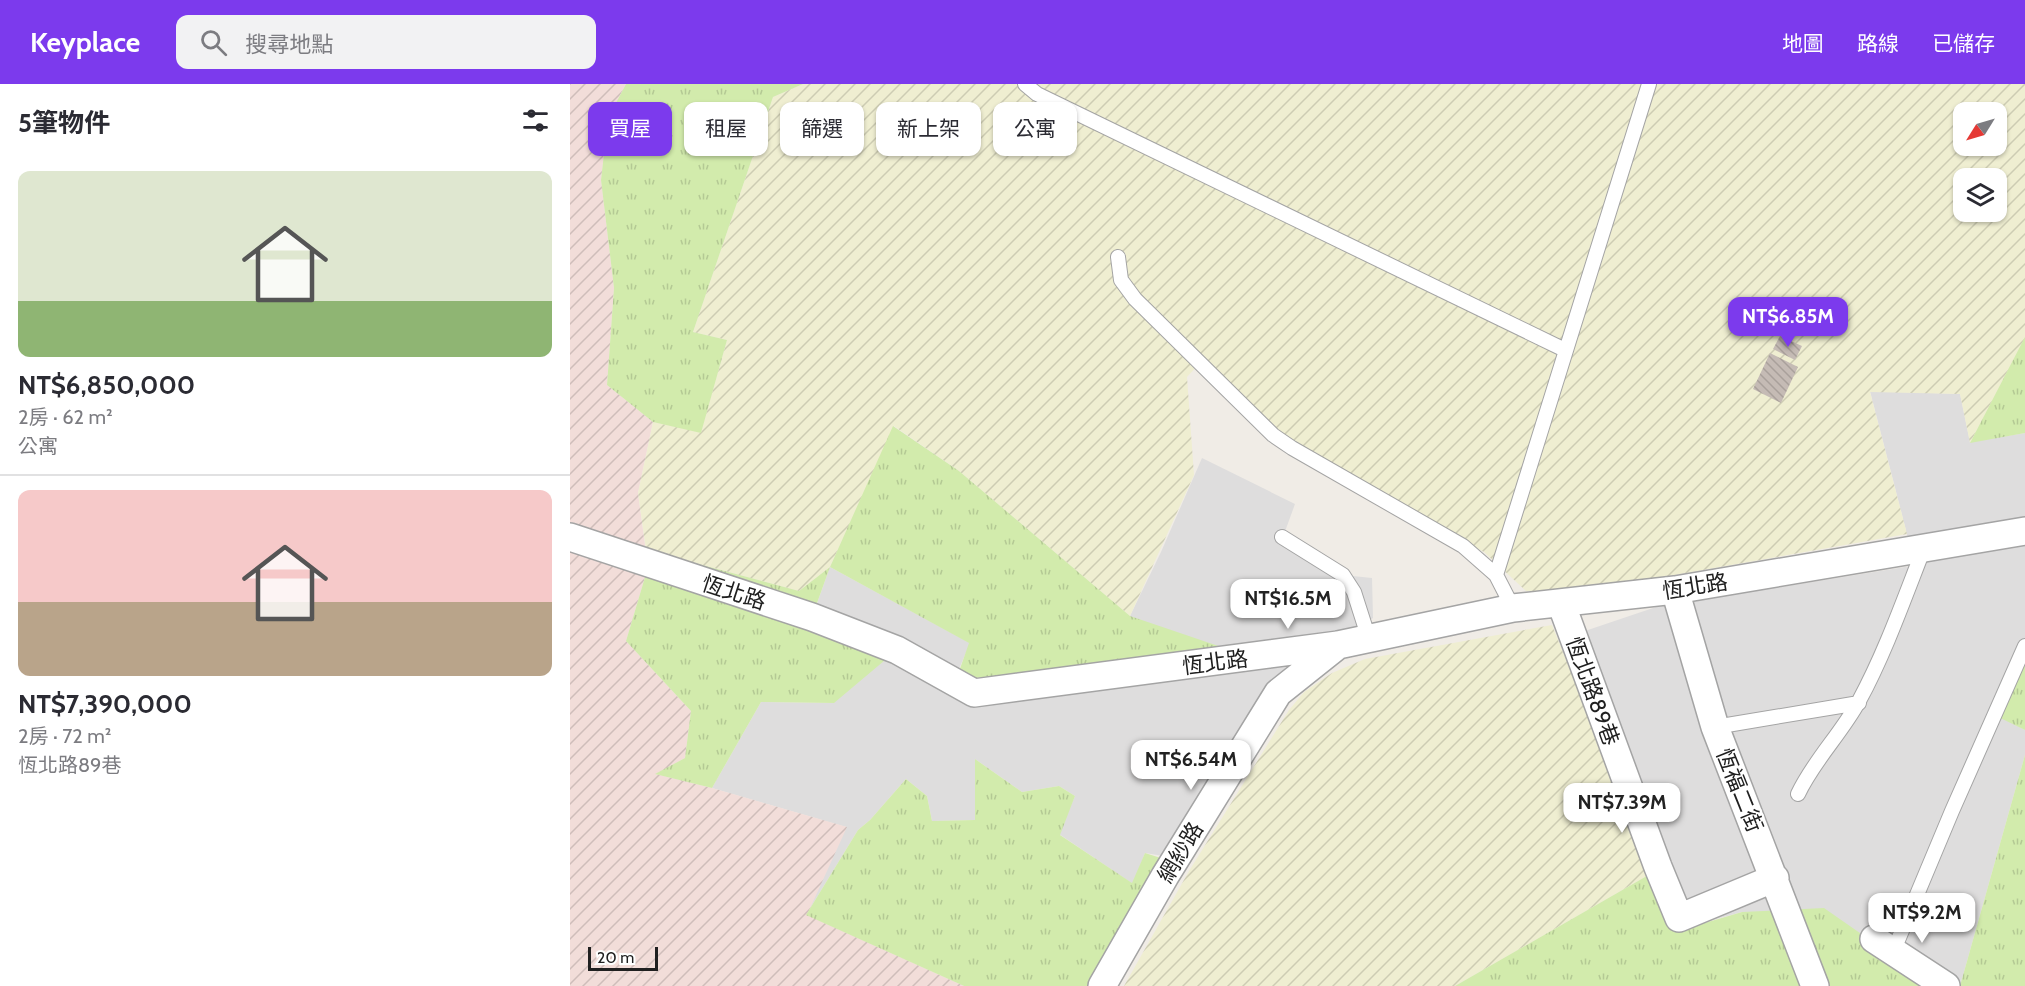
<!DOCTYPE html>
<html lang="zh-TW">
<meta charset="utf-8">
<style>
:root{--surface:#fff;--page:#f2f2f3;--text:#2b2b33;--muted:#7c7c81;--line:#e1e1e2;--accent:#7c3aed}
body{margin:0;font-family:Cabin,"Noto Sans TC",sans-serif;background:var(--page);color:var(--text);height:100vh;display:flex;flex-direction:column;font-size:22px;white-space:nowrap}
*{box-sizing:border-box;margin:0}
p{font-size:20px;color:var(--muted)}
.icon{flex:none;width:33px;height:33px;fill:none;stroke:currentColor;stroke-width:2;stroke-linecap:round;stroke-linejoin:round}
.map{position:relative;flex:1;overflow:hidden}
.details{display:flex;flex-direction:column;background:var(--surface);width:570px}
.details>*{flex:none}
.banner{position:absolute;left:18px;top:18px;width:570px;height:54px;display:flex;gap:12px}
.needle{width:39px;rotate:233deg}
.tools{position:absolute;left:1383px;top:18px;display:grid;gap:12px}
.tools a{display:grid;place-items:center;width:54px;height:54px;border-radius:12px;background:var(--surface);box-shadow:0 2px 4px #0004;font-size:30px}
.scale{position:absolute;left:18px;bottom:15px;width:70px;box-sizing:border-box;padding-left:6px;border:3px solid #202020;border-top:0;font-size:16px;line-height:21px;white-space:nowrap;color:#202020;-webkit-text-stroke:4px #fff;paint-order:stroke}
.price{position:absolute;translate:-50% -51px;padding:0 14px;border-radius:12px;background:#fff;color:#222;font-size:20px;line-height:39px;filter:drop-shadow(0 2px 3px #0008)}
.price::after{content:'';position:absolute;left:50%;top:36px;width:18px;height:14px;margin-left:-9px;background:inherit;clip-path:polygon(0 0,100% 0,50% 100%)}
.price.current{background:var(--accent);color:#fff}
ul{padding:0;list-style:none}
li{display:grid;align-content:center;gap:12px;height:318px;padding:0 18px}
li+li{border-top:2px solid var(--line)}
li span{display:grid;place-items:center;height:186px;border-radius:12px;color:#555}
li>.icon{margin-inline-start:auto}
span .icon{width:108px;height:108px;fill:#fffc;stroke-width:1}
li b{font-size:26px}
h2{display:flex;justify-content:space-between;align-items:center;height:72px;padding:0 18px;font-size:26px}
.tag{padding:0 21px;border-radius:12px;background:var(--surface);box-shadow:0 2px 4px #0004;font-size:21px;line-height:54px}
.tag.current{background:var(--accent);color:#fff}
header{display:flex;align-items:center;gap:36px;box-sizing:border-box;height:84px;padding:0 30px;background:var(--accent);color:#fff}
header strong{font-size:28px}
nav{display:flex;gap:33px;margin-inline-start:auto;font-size:21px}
.search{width:420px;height:54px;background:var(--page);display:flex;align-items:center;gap:15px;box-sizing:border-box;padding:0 21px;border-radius:12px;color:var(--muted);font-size:22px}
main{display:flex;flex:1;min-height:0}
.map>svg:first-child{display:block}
.residential{fill:#dedddd}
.military{fill:url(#military-furrows)}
.farmland{fill:url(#farmland-furrows);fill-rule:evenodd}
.grass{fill:url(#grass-tufts)}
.building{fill:url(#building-back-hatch)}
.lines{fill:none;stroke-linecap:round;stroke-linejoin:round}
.service-casing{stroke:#a4a4a4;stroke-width:16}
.minor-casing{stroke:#a4a4a4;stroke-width:30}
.service{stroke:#fff;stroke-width:14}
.minor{stroke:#fff;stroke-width:27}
.labels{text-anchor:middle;stroke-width:4.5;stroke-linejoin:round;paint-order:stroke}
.street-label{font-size:22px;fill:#202020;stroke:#fff}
</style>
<header>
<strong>Keyplace</strong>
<div class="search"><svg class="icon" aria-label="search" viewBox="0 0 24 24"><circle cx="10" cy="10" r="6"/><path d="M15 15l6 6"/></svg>搜尋地點</div>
<nav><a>地圖</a><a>路線</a><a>已儲存</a></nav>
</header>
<main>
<section class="details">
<h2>5筆物件<svg class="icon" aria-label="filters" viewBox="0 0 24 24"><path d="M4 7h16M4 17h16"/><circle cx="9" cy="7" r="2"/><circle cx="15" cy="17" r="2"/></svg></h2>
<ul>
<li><span style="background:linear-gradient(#dfe7d0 70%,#8fb573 0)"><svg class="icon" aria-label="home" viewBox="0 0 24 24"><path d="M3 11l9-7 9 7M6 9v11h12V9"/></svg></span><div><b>NT$6,850,000</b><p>2房 · 62 m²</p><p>公寓</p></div></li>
<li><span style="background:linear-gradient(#f6c9c9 60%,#b9a48a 0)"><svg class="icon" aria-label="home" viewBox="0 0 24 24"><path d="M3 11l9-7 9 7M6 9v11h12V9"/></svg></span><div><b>NT$7,390,000</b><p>2房 · 72 m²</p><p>恆北路89巷</p></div></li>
</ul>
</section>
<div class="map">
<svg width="1455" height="902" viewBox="0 0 1455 902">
<defs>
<pattern id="military-furrows" width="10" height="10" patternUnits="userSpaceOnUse" patternTransform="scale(1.5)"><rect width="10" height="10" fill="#f2ddd9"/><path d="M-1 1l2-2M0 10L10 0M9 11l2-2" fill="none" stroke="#cfbdba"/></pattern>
<pattern id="farmland-furrows" width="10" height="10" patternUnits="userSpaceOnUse" patternTransform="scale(1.5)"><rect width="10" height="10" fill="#efeed1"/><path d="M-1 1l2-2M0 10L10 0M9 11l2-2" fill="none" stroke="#cdccb3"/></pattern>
<pattern id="grass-tufts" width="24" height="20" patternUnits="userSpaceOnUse" patternTransform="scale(1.5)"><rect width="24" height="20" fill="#d2ebac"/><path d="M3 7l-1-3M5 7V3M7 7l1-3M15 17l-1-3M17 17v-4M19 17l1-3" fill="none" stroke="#b4c994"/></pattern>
<pattern id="building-back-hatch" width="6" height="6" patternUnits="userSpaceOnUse" patternTransform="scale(1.5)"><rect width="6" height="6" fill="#c5bbb5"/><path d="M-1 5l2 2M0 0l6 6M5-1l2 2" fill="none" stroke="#a9a09b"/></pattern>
</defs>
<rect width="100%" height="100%" fill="#f0ece6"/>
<path class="residential" d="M1300 307 1390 310 1400 358 1455 349V556L1423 629 1455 646V671L1390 902H1366L1172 828 1120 842 1009 549 1086 523 1341 482 1337 450Z
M632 374 725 420 713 453 773 491 802 494 803 534 722 591 606 774 575 769 563 800 489 750 505 712 489 702 452 708 405 675V736L362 737 357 712 336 695 300 736 288 746 236 831 276 743 142 704 191 618 264 619 242 533 260 483 400 559 384 597 404 609 560 532 591 468Z"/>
<path class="military" d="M0 0H56L38 34 31 96 44 204 37 301 83 338 68 409 78 483 56 557 121 627 115 674 86 690 142 704 277 743 237 831 394 902H0Z"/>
<path class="farmland" d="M233 0H1455V254L1400 359 1390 310 1300 308 1337 450 1093 493 990 508 956 507 914 468 722 364 630 279 617 293 624 391 560 532 389 387 324 342 260 483 229 507 76 466 68 409 83 338 131 348 157 256 123 248 203 13ZM1394 28H1426V62H1394ZM1394 94H1426V128H1394Z
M982 541 1082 789 885 902H554L619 787 719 626 734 608 762 589 795 575Z"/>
<path class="grass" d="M56 0H233L203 13 123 248 157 256 131 349 83 338 37 301 44 204 31 96 38 34Z
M1455 253V349L1400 359Z
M323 342 389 387 560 532 666 568 386 596 399 559 260 483 242 533 327 566 264 619 191 618 142 704 85 690 115 674 121 627 56 557 78 483 76 466 229 507 260 483Z
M1455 557V646L1422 630Z
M1455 671V902H1390Z
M405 675 452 708 489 702 505 712 490 751 562 799 575 769 597 776 526 902H394L236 831 288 746 300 736 336 695 357 712 362 737 405 736Z
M1082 789 1104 848 1172 828 1254 824 1366 902H885Z"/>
<path class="building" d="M1210 252 1232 262 1225 276 1203 265Z
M1200 269 1228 283 1211 319 1183 305Z"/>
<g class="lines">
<g class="service-casing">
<path id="service" d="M455 0 467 10 995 266
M548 173 551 196 565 215 703 351 722 364 893 462 926 491 943 524
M712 453 773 491 784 508 799 555
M926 491 1079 0
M1145 643 1289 619
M1228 710C1244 676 1271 650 1289 617 1315 569 1334 515 1354 464
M1323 868 1382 727 1455 562"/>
</g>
<g class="minor-casing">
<path id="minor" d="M0 453 242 533 327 566 404 609 768 561 943 524 1105 506 1455 447
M1105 506 1145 643 1245 902
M991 519 1088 783 1109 834 1205 794
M1304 855 1376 902
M532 902 595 792 708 609 767 562"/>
</g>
<use href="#service" class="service"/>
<use href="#minor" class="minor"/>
</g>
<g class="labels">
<g class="street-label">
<text transform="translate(1125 502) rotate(-9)" y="8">恆北路</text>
<text transform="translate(164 508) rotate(18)" y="8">恆北路</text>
<text transform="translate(645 578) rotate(-7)" y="8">恆北路</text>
<text transform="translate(1023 607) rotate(70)" y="8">恆北路89巷</text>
<text transform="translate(1170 706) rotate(68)" y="8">恆福二街</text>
<text transform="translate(610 768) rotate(-59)" y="8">網紗路</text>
</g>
</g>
</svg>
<div class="tools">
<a><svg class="needle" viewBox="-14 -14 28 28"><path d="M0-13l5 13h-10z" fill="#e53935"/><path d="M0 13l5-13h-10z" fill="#7c7c81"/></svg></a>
<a><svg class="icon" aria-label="layers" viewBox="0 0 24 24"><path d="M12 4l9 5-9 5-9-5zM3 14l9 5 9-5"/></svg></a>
</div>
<div class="scale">20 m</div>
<b class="price current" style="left:1218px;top:264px">NT$6.85M</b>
<b class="price" style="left:718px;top:546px">NT$16.5M</b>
<b class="price" style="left:621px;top:707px">NT$6.54M</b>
<b class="price" style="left:1052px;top:750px">NT$7.39M</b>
<b class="price" style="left:1352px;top:860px">NT$9.2M</b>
<div class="banner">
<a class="tag current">買屋</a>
<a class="tag">租屋</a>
<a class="tag">篩選</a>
<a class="tag">新上架</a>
<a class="tag">公寓</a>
</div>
</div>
</main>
